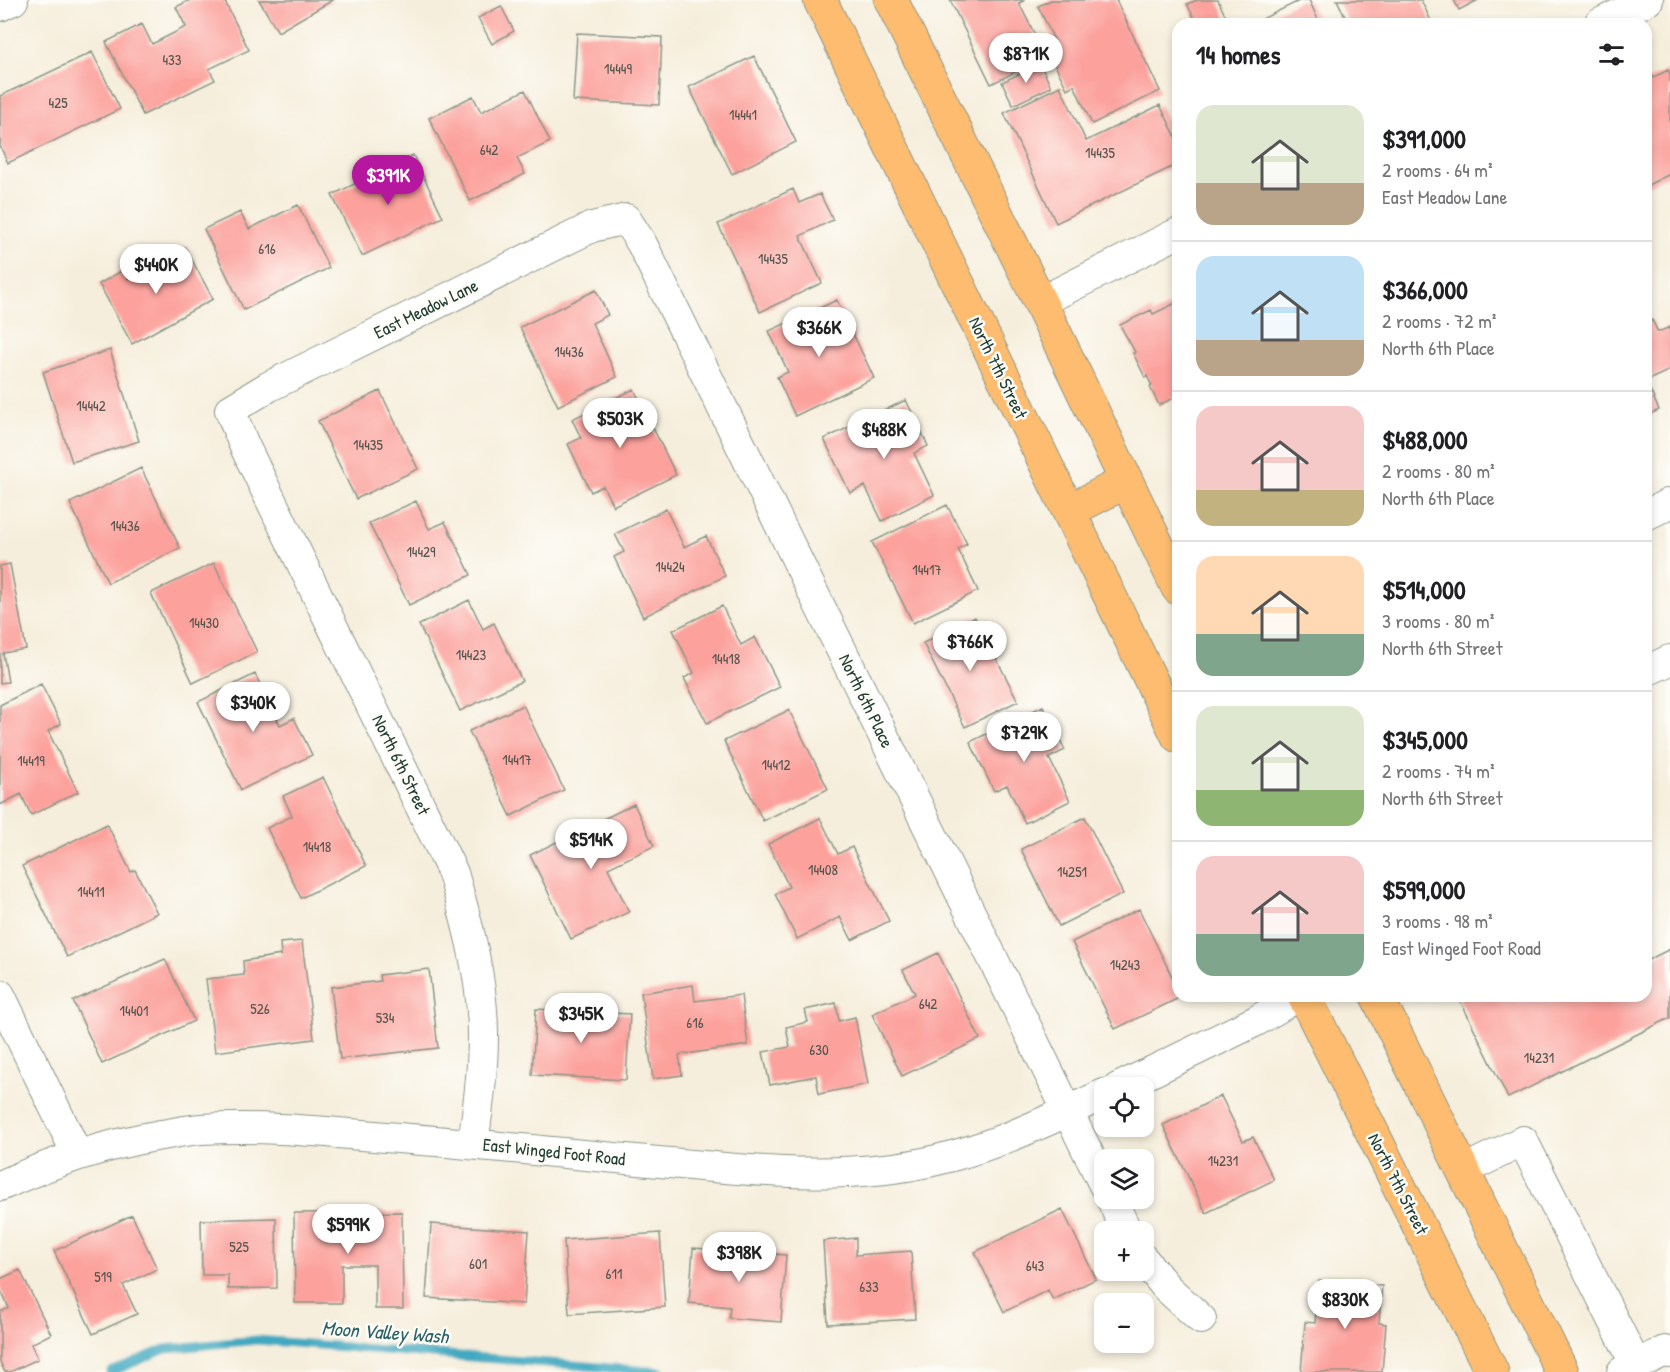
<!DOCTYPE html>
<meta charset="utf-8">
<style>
:root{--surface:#fff;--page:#f2f2f2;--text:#202124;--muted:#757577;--line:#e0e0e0;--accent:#b5179e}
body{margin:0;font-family:"Patrick Hand",sans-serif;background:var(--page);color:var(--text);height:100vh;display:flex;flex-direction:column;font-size:22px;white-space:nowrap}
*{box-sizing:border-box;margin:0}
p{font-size:20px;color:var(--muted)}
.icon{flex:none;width:33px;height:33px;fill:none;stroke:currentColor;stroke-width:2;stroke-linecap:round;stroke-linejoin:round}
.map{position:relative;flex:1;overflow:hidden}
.panel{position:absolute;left:1172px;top:18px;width:480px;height:984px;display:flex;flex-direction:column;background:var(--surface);border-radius:18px;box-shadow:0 3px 9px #0003}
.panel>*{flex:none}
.buttons{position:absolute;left:1094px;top:1077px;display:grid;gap:12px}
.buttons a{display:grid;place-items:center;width:60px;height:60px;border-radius:12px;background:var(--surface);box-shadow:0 3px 9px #0003;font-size:30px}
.price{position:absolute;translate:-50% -51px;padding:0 14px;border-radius:21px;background:#fff;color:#222;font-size:20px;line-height:39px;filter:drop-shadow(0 2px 3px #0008)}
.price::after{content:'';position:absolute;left:50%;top:36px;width:18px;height:14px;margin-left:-9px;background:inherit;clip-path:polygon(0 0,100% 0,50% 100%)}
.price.active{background:var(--accent);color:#fff}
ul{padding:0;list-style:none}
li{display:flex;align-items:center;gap:18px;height:150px;padding:0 24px}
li+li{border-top:2px solid var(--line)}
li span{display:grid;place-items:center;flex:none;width:168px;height:120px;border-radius:18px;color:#555}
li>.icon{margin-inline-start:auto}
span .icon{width:72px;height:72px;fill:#fffc;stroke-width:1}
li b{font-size:26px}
h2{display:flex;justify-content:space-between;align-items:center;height:72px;padding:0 24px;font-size:26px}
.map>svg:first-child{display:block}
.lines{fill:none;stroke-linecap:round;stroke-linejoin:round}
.stream{stroke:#40a8c0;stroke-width:9}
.building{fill:#fca19c}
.minor-casing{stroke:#8a9688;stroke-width:32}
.major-casing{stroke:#8a9688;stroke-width:35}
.minor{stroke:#fff;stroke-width:30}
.major{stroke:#fdbc6f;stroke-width:33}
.labels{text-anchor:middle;stroke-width:5;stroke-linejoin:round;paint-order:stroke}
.number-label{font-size:15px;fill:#56564e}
.street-label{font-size:18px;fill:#1f3d34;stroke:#fdfcf7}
.water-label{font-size:20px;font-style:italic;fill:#2b6265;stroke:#fdfcf7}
</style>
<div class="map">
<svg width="1670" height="1372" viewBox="0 0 1670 1372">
<rect width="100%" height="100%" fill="#fdfcf7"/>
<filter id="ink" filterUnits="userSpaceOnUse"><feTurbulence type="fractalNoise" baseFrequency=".0167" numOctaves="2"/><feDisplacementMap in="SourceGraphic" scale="12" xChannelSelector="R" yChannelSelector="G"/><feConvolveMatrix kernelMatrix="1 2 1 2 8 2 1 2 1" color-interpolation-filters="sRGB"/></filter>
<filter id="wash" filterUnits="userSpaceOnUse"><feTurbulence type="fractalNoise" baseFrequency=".008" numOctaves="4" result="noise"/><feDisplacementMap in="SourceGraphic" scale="24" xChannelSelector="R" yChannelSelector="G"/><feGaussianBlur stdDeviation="1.35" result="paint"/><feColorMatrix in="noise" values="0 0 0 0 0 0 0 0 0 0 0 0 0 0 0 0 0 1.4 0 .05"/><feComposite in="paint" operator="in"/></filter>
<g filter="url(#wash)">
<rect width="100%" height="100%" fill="#f6eedc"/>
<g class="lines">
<path class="stream" d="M111 1372 165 1349 257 1340 661 1372"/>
</g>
<g id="blocks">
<path class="building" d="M190 0H224L249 50 209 69 215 80 143 115 106 42 142 24 152 44 186 27 176 7Z
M259 0H333L278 32Z
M950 0H1025L1019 3 1046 57 991 84Z
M1051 0H1116L1160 91 1092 124 1074 85 1067 89 1048 51 1057 46 1038 6Z
M1197 0H1218L1229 24H1197L1187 4Z
M1301 0H1309L1320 24H1264L1262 19Z
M1337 0H1421L1432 23 1349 24Z
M1454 0H1478L1459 10Z
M501 6 514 31 492 44 478 18Z
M577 33 662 37 659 105 573 101Z
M92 52 120 109 8 163 0 146V96Z
M754 56 796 142 732 174 689 87Z
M1040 64 1051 87 1013 105 1002 82Z
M1668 70 1670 74V174L1646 186V81Z
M1060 86 1086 141 1160 105 1178 141V164L1056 223 1004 113Z
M525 90 550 142 517 158 525 174 470 201 429 118 473 96 481 112Z
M413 155 443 217 362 256 332 195Z
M793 189 799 203 820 194 833 220 800 236 822 283 760 312 718 224Z
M298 205 329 268 244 310 204 229 240 212 249 229Z
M185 247 213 299 132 344 99 284 123 270 128 279Z
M596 290 608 315 592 323 617 377 558 406 520 327Z
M837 300 874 378 795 416 777 377 788 372 769 331Z
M1178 302V396L1159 405 1150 387 1152 386 1147 376 1145 377 1133 353 1135 352 1120 325 1151 310 1153 314Z
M1652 320 1658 332 1670 327V370L1646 381 1659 410 1646 416V323Z
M110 350 139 441 72 462 43 372Z
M634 389 676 475 613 506 603 486 591 492 568 444 581 438 572 419Z
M380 391 418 469 356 499 318 421Z
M906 400 928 446 914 453 934 495 882 521 865 486 850 493 824 439Z
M141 468 180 548 108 583 70 503Z
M416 501 429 529 445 522 471 575 409 605 369 523Z
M947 505 967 544 958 549 978 591 913 623 872 542Z
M666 509 684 547 706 536 725 576 643 617 614 557 624 552 615 534Z
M214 563 257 652 193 683 151 593Z
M10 564 26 649 3 653 8 682 0 683V566Z
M469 600 483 629 494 623 522 681 460 711 419 625Z
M722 606 741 645 755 637 780 687 707 723 684 678 694 673 673 630Z
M975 617 1018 701 965 727 923 643Z
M255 674 280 725 294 718 312 755 241 790 198 702Z
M41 684 61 724 48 731 78 792 31 815 21 794 0 805V705Z
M523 705 564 790 511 816 469 731Z
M1043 706 1065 750 1049 758 1070 801 1025 823 1007 785 994 791 970 742Z
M789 710 828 789 763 821 724 741Z
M323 777 366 866 301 898 267 828 292 816 283 796Z
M634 804 654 846 608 868 629 912 571 939 530 855Z
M1085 817 1123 894 1059 926 1021 849Z
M820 818 838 854 852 847 889 921 852 940 840 917 797 939 775 894 789 887 768 844Z
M107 824 131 872 135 870 157 913 67 957 22 866Z
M1139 909 1178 989V996H1183L1115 1029 1072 942Z
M302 941 314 1039 215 1052 206 979 244 975 243 961 281 955 280 943Z
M1670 949V1018L1508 1098 1458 996H1568L1569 998 1574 996H1646V961Z
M938 953 980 1039 902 1076 872 1014 915 994 903 970Z
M165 959 194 1021 102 1064 73 1001Z
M429 969 438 1048 340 1059 331 987 380 981 379 975Z
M693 985 695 1001 741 995 748 1045 679 1055 682 1075 653 1079 641 993Z
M836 1003 839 1021 855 1017 868 1084 819 1094 816 1076 770 1085 763 1052 790 1047 786 1027 808 1022 805 1010Z
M536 1009 630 1014 626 1080 532 1075Z
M1221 1096 1243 1141 1253 1137 1274 1180 1206 1213 1163 1125Z
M1062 1209 1096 1279 1053 1300 1048 1290 1004 1312 975 1252Z
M402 1212 403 1309H375V1265H342V1303H295L294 1213Z
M132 1215 157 1269 123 1285 137 1314 93 1334 54 1251Z
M276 1218 277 1288 228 1289V1275H202L201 1220Z
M431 1224 529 1231 524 1304 426 1298Z
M660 1233 665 1307 569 1314 564 1240Z
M856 1238V1255L911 1251 915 1319 828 1324 823 1241Z
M693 1248 786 1255 781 1322 729 1318 730 1307 689 1303Z
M20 1270 51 1334 31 1344 38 1359 10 1372H5L0 1362V1312L9 1308 0 1289V1279Z
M1319 1281 1382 1286 1379 1323 1386 1324 1382 1372H1301L1305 1322 1315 1323Z"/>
</g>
</g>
<g filter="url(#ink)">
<use href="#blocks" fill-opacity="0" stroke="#8a9688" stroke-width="1.5"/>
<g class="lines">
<g class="minor-casing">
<path id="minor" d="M0 6 13 0
M1599 24 1648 0
M1040 302 1178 233
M1646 515 1670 503
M1646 671 1670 660
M0 995 77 1154
M1118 1088 1256 1021 1298 996
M473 1144C478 1108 483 1072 483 1035 483 980 468 925 453 873L244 445 230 410 268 387 592 227 626 219 642 244 1104 1185
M1462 1171 1523 1141 1636 1365
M0 1186C54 1161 103 1145 161 1135 174 1133 188 1130 201 1129 267 1125 333 1133 399 1138 489 1145 580 1155 670 1163 742 1170 814 1177 885 1169 963 1161 1034 1128 1104 1094
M1111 1198 1127 1232
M1143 1259 1167 1288 1201 1319
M1622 1372 1665 1351 1670 1353"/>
</g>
<g class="major-casing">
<path id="major" d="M820 0 1178 736
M891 0 1040 302 1178 588
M1069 511 1125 482
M1304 996 1492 1372
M1377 996 1562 1372"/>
</g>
<use href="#minor" class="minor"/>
<use href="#major" class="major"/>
</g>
</g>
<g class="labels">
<g class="number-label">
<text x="172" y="65">433</text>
<text x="618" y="74">14449</text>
<text x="58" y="108">425</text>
<text x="743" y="120">14441</text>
<text x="489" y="155">642</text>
<text x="1100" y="158">14435</text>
<text x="267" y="254">616</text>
<text x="773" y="264">14435</text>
<text x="569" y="357">14436</text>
<text x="91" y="411">14442</text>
<text x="368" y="450">14435</text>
<text x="125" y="531">14436</text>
<text x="421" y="557">14429</text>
<text x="670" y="572">14424</text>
<text x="927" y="575">14417</text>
<text x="204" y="628">14430</text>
<text x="471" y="660">14423</text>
<text x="726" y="664">14418</text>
<text x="517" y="765">14417</text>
<text x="31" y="766">14419</text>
<text x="776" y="770">14412</text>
<text x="317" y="852">14418</text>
<text x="823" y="875">14408</text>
<text x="1072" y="877">14251</text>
<text x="91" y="897">14411</text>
<text x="1125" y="970">14243</text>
<text x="928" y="1009">642</text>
<text x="260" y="1014">526</text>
<text x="134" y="1016">14401</text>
<text x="385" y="1023">534</text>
<text x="695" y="1028">616</text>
<text x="819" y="1055">630</text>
<text x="1539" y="1063">14231</text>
<text x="1223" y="1166">14231</text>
<text x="239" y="1252">525</text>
<text x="478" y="1269">601</text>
<text x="1035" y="1271">643</text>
<text x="614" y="1279">611</text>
<text x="103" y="1282">519</text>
<text x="869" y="1292">633</text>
</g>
<g class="street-label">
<text transform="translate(426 309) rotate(-26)" y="6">East Meadow Lane</text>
<text transform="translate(998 368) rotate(64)" y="6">North 7th Street</text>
<text transform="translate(866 701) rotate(64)" y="6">North 6th Place</text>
<text transform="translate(401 765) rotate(64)" y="6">North 6th Street</text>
<text transform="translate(554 1152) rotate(6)" y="6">East Winged Foot Road</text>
<text transform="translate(1398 1184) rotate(63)" y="6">North 7th Street</text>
</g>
<g class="water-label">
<text transform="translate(385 1332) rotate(4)" y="7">Moon Valley Wash</text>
</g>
</g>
</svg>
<div class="buttons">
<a><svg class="icon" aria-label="locate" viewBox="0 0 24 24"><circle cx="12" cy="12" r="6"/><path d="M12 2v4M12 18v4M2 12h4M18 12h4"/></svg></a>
<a><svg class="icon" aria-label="layers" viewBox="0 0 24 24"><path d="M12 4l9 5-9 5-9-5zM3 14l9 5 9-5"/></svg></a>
<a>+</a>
<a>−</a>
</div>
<b class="price" style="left:1026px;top:84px">$871K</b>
<b class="price active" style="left:388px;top:206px">$391K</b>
<b class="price" style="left:156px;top:295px">$440K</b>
<b class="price" style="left:819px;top:358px">$366K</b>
<b class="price" style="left:620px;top:449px">$503K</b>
<b class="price" style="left:884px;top:460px">$488K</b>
<b class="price" style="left:970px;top:672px">$766K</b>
<b class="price" style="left:253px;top:733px">$340K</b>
<b class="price" style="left:1024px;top:763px">$729K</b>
<b class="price" style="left:591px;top:870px">$514K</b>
<b class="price" style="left:581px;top:1044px">$345K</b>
<b class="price" style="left:348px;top:1255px">$599K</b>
<b class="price" style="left:739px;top:1283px">$398K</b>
<b class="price" style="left:1345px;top:1330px">$830K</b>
<section class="panel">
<h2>14 homes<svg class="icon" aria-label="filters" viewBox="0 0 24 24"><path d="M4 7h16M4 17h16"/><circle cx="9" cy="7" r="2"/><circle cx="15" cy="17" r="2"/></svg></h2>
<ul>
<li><span style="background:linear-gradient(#dfe7d0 65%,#b9a48a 0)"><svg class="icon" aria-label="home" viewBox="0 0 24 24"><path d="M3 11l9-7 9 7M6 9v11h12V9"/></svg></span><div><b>$391,000</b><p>2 rooms · 64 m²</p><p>East Meadow Lane</p></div></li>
<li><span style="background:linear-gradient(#bfe0f5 70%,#b9a48a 0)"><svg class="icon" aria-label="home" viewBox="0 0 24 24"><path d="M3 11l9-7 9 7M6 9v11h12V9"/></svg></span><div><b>$366,000</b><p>2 rooms · 72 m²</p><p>North 6th Place</p></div></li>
<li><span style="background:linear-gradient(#f6c9c9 70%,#c2b280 0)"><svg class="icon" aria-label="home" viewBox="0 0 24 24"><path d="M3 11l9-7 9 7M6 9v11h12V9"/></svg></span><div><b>$488,000</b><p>2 rooms · 80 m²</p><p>North 6th Place</p></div></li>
<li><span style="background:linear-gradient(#ffd9b3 65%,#7fa58c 0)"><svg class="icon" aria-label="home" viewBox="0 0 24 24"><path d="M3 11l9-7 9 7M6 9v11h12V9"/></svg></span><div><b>$514,000</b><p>3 rooms · 80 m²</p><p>North 6th Street</p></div></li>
<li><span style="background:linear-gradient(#dfe7d0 70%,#8fb573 0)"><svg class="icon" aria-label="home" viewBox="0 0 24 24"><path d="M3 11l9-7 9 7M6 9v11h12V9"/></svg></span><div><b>$345,000</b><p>2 rooms · 74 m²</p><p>North 6th Street</p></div></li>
<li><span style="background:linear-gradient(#f6c9c9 65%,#7fa58c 0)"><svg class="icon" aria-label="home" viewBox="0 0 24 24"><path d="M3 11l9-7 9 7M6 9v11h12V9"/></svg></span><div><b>$599,000</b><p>3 rooms · 98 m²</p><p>East Winged Foot Road</p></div></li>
</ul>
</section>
</div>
